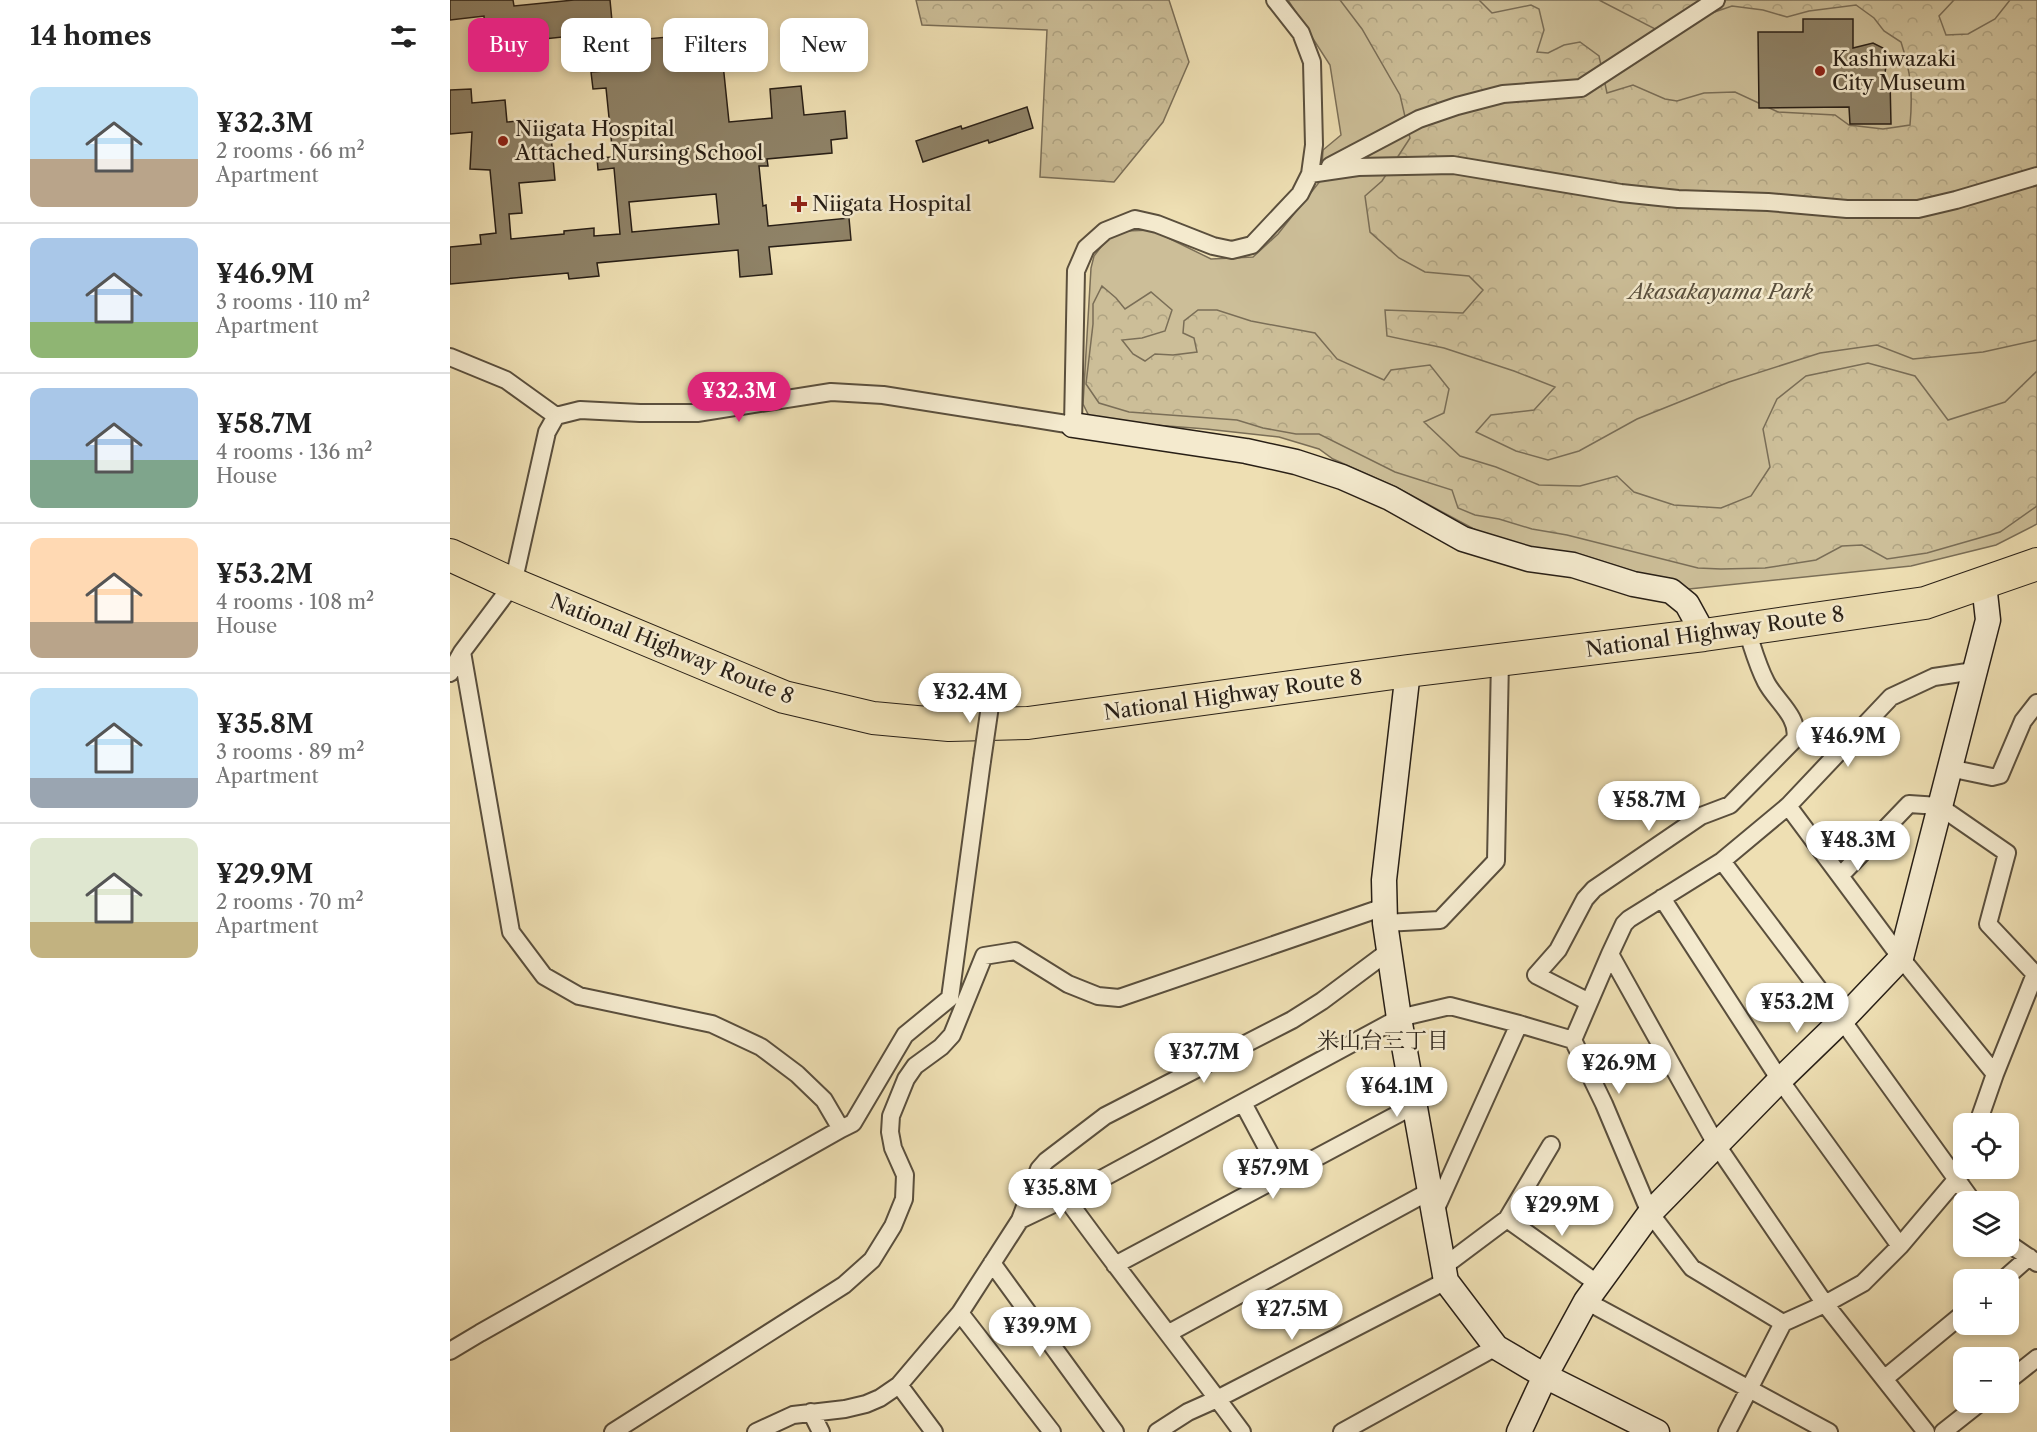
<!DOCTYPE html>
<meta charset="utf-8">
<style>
:root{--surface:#fff;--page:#f2f2f2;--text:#222;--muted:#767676;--line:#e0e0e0;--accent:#db2777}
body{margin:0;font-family:"Libre Caslon Text","Noto Serif JP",serif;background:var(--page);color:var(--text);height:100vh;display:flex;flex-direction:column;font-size:22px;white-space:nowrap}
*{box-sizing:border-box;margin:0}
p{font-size:20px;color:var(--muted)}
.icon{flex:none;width:33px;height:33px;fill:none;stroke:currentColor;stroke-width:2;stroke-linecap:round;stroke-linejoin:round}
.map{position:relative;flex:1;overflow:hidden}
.drawer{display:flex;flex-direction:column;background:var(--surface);width:450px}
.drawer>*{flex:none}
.guide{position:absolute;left:18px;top:18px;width:570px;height:54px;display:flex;gap:12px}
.tools{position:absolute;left:1503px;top:1113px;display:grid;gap:12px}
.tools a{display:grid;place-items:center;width:66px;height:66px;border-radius:12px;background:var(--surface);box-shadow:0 3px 9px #0003;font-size:30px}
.price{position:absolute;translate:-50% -51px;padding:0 14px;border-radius:21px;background:#fff;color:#222;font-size:20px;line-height:39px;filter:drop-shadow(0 2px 3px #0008)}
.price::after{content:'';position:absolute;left:50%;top:36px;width:18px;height:14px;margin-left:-9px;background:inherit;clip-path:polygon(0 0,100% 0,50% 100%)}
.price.selected{background:var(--accent);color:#fff}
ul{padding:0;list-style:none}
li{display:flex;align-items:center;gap:18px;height:150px;padding:0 30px}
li+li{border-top:2px solid var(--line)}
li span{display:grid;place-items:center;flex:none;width:168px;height:120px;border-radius:12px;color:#555}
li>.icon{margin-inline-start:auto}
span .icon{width:72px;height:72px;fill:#fffc;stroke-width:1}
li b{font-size:26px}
h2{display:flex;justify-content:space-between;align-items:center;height:72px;padding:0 30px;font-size:26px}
.pill{padding:0 21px;border-radius:12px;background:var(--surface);box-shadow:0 3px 9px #0003;font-size:21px;line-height:54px}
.pill.selected{background:var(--accent);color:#fff}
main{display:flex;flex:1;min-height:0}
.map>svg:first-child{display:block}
.green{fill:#ccbe98;stroke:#7a6e57;stroke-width:1.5}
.forest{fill:url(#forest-crowns);stroke:#7a6e57;stroke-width:1.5}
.building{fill:#8f8368;stroke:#281f16;stroke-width:1.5;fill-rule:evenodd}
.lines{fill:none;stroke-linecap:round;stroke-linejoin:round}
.street-casing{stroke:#5a4f3d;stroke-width:20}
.secondary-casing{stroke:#281f16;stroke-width:27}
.highway-casing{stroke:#281f16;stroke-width:34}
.street{stroke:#f4eace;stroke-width:16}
.secondary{stroke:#f4eace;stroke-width:24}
.highway{stroke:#eedfb3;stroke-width:32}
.street-bridge-casing{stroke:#5a4f3d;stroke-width:20;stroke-linecap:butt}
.street-bridge{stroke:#f4eace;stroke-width:16}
.poi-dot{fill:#8f2418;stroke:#f4eace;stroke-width:2}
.labels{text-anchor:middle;stroke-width:5;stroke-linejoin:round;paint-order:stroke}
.poi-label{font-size:21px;fill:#281f16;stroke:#f4eace;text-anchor:start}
.park-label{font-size:21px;font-style:italic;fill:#594f3d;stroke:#f4eace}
.street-label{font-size:21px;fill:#281f16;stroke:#f4eace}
.neighbourhood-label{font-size:22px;fill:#281f16;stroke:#f4eace}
</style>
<main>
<section class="drawer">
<h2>14 homes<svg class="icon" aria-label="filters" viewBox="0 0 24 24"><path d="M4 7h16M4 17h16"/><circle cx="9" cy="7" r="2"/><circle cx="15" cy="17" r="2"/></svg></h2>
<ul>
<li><span style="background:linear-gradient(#bfe0f5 60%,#b9a48a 0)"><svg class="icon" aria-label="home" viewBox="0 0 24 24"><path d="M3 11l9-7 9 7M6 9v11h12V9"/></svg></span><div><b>¥32.3M</b><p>2 rooms · 66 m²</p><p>Apartment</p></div></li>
<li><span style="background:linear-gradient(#a9c7e8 70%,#8fb573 0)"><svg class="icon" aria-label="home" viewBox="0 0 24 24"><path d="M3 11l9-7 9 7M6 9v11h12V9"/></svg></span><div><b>¥46.9M</b><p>3 rooms · 110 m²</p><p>Apartment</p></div></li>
<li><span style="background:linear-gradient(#a9c7e8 60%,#7fa58c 0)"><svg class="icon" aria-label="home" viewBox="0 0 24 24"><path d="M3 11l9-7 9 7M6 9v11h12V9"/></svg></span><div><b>¥58.7M</b><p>4 rooms · 136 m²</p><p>House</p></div></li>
<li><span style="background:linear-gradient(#ffd9b3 70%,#b9a48a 0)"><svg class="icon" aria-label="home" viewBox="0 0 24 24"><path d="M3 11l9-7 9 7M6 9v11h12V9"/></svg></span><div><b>¥53.2M</b><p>4 rooms · 108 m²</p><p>House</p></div></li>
<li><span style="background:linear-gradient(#bfe0f5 75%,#9aa5b1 0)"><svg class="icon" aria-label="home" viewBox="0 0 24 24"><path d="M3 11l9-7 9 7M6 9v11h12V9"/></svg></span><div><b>¥35.8M</b><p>3 rooms · 89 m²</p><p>Apartment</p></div></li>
<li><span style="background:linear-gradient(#dfe7d0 70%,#c2b280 0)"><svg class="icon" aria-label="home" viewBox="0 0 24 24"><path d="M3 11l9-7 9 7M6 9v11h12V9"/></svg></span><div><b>¥29.9M</b><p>2 rooms · 70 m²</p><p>Apartment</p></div></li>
</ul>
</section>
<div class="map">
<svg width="1587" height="1432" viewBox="0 0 1587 1432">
<defs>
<pattern id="forest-crowns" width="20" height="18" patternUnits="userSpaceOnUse" patternTransform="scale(1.5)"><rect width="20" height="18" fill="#ccbe98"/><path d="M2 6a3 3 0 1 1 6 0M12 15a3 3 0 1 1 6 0" fill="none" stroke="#afa382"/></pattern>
</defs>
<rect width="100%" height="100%" fill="#eedfb3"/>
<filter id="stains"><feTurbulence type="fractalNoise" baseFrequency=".00333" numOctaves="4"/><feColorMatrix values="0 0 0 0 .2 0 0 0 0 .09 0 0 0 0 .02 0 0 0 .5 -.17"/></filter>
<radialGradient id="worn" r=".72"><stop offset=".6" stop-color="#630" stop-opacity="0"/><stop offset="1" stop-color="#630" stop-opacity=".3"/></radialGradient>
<path class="green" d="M838 0H1587V524L1546 545 1461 566 1239 589 1126 553 1077 548 1035 535 946 487 883 459 869 449 829 437 756 429 641 420 633 404 641 268 644 256 657 239 676 231 702 230 761 259 803 257 828 234 871 180 873 150 891 135 880 65Z"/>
<path class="forest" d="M466 0H719L739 62 713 122 664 182 590 177 597 30 472 25Z
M890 0H1029L1042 13 1081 5 1089 9 1094 30 1087 52 1098 53 1114 45 1130 42 1149 56 1157 93 1183 85 1215 99 1227 101 1254 93 1285 92 1328 112 1385 115 1399 125 1433 129 1460 125C1463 92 1461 73 1451 42L1434 31 1424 18 1406 5 1359 11 1337 17 1313 10 1282 6 1253 16 1222 20 1205 29 1149 0H1504L1489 16 1496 35 1518 34 1545 19 1560 0H1587V340L1533 352 1463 359 1427 345 1370 353 1279 382 1187 419 1129 451 1098 460 1066 451 1026 432 1041 415 1084 410 1105 387 1064 371 994 348 937 336 935 310 1013 313 1033 290 1019 276 975 272 949 258 920 232 915 196 932 181 960 138 950 95 912 29Z
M652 286 666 298 675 309 701 292 722 310 715 331 692 338 672 340 683 354 695 361 705 354 723 355 747 352 744 338 733 333 734 321 748 310H767L801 321 865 333 887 359 934 380 941 370 980 365 999 389 994 413 974 422 1010 456 1046 467 1089 485 1130 486 1167 476 1184 492 1224 505 1271 508 1301 496 1320 467 1313 429 1327 399 1356 376 1418 363 1465 376 1498 420 1555 402 1587 371V506L1550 532 1477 553 1437 559 1412 545 1392 546 1366 560 1315 568 1271 569 1248 568 1117 535 1082 529 1049 519 1025 515 1008 508 1002 490 945 472 869 434H846L813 428 787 420 679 412 649 403 636 384 643 324V304Z"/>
<path class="building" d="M0 0H63L64 6 124 0H160L164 42 306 29 309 61 273 64 279 122 322 118 320 89 351 86 354 115 395 111 397 138 381 140 382 153 317 159 318 166H309L313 206 316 205 318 226 399 218 401 240 319 247 322 274 290 277 288 250 147 263 149 276 119 279 118 273 0 284V247L31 244 30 235 46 233 40 170 20 169 22 132 0 134V90L21 89 22 103 55 100 57 122 86 119 87 126 100 125 105 180 69 183 72 213 59 214 61 239 114 234V231L144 228V236L170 234 164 168 148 170 147 158 163 157 156 88 143 89 141 72 154 71 150 33 55 43 53 26 35 28 34 16 0 20ZM266 194 269 224 182 232 179 202Z
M1353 19H1403V48L1423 43 1433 48 1437 59 1434 80H1440L1441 124H1400L1399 107 1309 108 1308 32H1353Z
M577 107 583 128 539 143 538 140 473 162 466 141 511 126 512 129Z"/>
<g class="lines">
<g class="street-casing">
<path id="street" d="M880 166 969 119 1007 106 1053 94 1131 88 1266 0
M860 174 908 167 1003 165 1171 193 1228 199 1318 202 1397 209H1468L1506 200 1587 176
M0 357 56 380 106 416
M0 673 12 652 63 584 97 432 106 416 130 410 190 413H247L381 392 433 395 623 425 626 271 636 248 655 231 685 219 707 224 763 246 782 250 802 245 850 194 860 174 864 145 862 62 851 33 825 0
M1499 768 1542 777 1550 775 1573 721 1587 703
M1338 806 1451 958 1545 1074
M1272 861 1392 1020 1523 1202
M1390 876 1459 804 1489 806 1557 853 1538 924 1585 974 1545 1074 1530 1117V1124
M1212 898 1330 1080 1450 1246
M935 923 990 920 1046 861 1050 660
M1160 954 1266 1144 1375 1304 1476 1432
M1139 1002 1086 975 1108 950 1135 899 1144 889 1251 816 1280 805 1345 739C1350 717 1325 700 1316 682 1307 665 1302 645 1296 628
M793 1103 832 1176
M391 1129 403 1123 455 1035 500 998 532 761
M616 1198C673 1277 734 1353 792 1432
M984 1213 1069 1024
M1057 1219 1148 1284
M570 1220 589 1169 596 1161 655 1116 842 1020 872 1001 939 951
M1558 1243 1587 1263
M542 1263 665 1432
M665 1265 965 1105
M993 1267 1057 1219 1101 1145
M1553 1280 1579 1257
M1136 1301 1379 1432
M510 1313 602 1432
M1333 1323 1242 1268 1200 1213 1154 1104 1123 1040 1160 954 1174 924 1179 919 1272 861 1338 806 1441 697 1484 677 1524 671
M719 1333 980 1191
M0 1351 30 1333 391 1129 374 1100 347 1074 311 1047 262 1024 129 996 94 976 61 932 12 652
M1434 1379 1514 1313
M1558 1381 1587 1358
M449 1385 484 1432
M361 1412 371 1432
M163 1432 394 1285 422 1260 443 1226 454 1199 455 1175 443 1148 440 1132 441 1116 456 1079 465 1066 491 1047 502 1035 534 956 565 951 618 984 648 996 669 998 934 907
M306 1432 343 1415 395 1409 416 1404 430 1398 449 1385 510 1313 570 1220 616 1198 949 1018 1000 1006 1069 1024 1123 1040
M707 1432 738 1412 767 1399 996 1281
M892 1432 1046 1347
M1277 1432 1333 1323 1375 1304 1413 1283 1450 1246 1516 1168
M1493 1432 1531 1402"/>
</g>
<g class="secondary-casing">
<path id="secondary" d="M623 425 796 451 846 462 892 477 940 498 1013 539 1079 559 1123 565 1183 584 1221 591 1237 604 1254 635
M958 671 934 880 935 923 949 1018 996 1281 1046 1347 1095 1376 1207 1432
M1069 1432 1095 1376 1136 1301 1200 1213 1330 1080 1392 1020 1451 958 1538 620 1534 584"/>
</g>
<g class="highway-casing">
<path id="highway" d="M0 555 63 584 334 697 423 718 499 725 578 723 958 671 1254 635 1475 603 1587 564"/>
</g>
<use href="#street" class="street"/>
<use href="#secondary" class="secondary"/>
<use href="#highway" class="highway"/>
<g class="street-bridge-casing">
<path id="street-bridge" d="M532 761 542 692"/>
</g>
<use href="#street-bridge" class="street-bridge"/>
</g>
<g class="poi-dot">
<circle cx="1370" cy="71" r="6"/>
<circle cx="53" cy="141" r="6"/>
<path d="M346 195h6v6h6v6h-6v6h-6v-6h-6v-6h6z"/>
</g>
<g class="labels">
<g class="poi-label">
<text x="1382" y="66">Kashiwazaki<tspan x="1382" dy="24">City Museum</tspan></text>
<text x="65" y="136">Niigata Hospital<tspan x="65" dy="24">Attached Nursing School</tspan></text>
<text x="362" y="211">Niigata Hospital</text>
</g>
<g class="park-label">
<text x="1271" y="299">Akasakayama Park</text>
</g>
<g class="street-label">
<text transform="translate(1265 632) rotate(-8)" y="7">National Highway Route 8</text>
<text transform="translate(222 649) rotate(22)" y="7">National Highway Route 8</text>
<text transform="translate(783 695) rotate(-8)" y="7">National Highway Route 8</text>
</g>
<g class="neighbourhood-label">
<text x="933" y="1048">米山台三丁目</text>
</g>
</g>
<rect width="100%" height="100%" filter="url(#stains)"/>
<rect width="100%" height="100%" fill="url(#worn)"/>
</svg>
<div class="tools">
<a><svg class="icon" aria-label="locate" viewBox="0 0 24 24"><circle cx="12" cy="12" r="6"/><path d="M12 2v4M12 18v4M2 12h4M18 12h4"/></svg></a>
<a><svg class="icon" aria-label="layers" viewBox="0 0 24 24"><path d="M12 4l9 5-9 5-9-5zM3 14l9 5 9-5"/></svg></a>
<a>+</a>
<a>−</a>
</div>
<b class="price selected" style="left:289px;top:423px">¥32.3M</b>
<b class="price" style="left:520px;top:724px">¥32.4M</b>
<b class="price" style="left:1398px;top:768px">¥46.9M</b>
<b class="price" style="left:1199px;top:832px">¥58.7M</b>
<b class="price" style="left:1408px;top:872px">¥48.3M</b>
<b class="price" style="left:1347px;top:1034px">¥53.2M</b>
<b class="price" style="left:754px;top:1084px">¥37.7M</b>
<b class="price" style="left:1169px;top:1095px">¥26.9M</b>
<b class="price" style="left:947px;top:1118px">¥64.1M</b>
<b class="price" style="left:823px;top:1200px">¥57.9M</b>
<b class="price" style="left:610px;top:1220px">¥35.8M</b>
<b class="price" style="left:1112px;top:1237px">¥29.9M</b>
<b class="price" style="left:842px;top:1341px">¥27.5M</b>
<b class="price" style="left:590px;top:1358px">¥39.9M</b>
<div class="guide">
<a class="pill selected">Buy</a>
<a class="pill">Rent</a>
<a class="pill">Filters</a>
<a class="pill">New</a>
</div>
</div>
</main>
